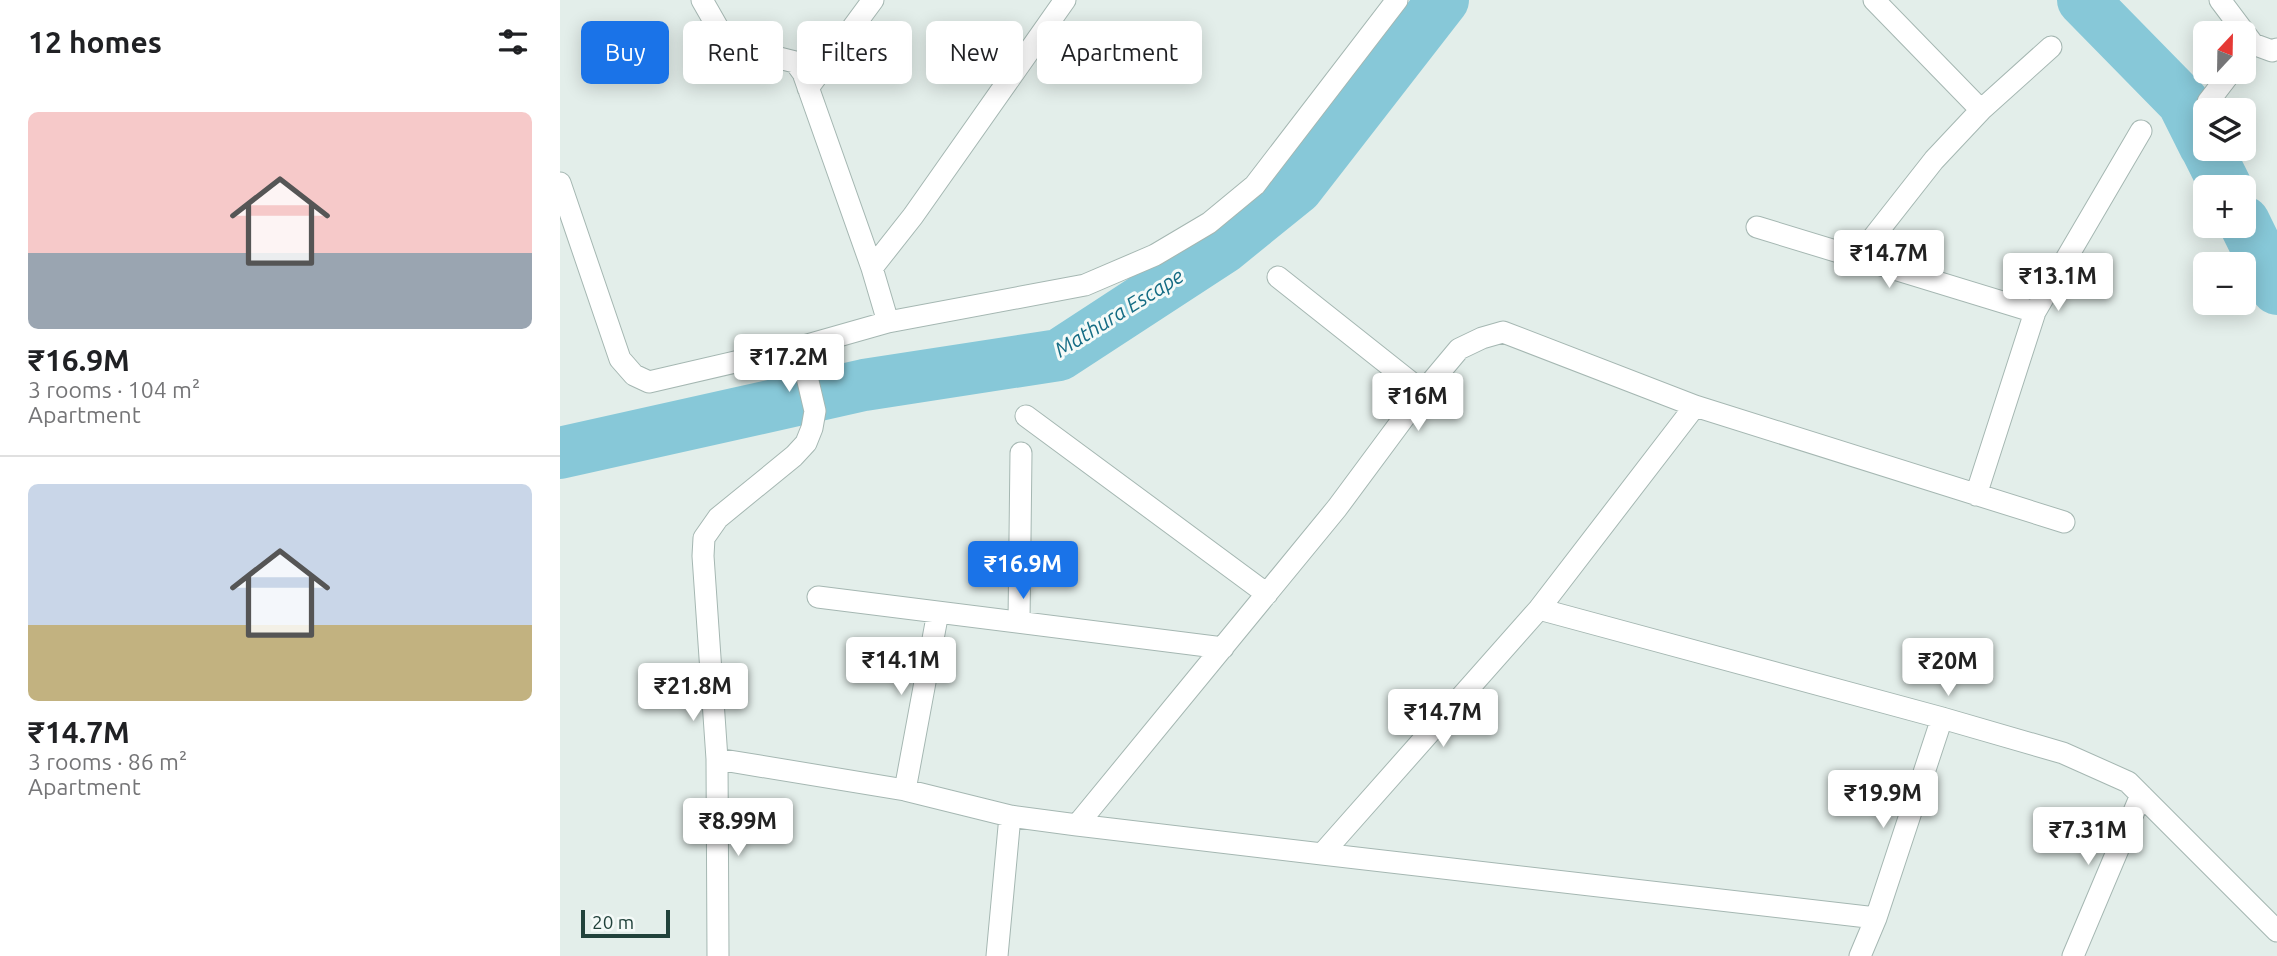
<!DOCTYPE html>
<meta charset="utf-8">
<style>
:root{--surface:#fff;--page:#f2f2f2;--text:#202124;--muted:#757577;--line:#e0e0e0;--accent:#1a73e8}
body{margin:0;font-family:Ubuntu,sans-serif;background:var(--page);color:var(--text);height:100vh;display:flex;flex-direction:column;font-size:26px;white-space:nowrap}
*{box-sizing:border-box;margin:0}
p{font-size:23px;color:var(--muted)}
.icon{flex:none;width:38px;height:38px;fill:none;stroke:currentColor;stroke-width:2;stroke-linecap:round;stroke-linejoin:round}
.map{position:relative;flex:1;overflow:hidden}
.details{display:flex;flex-direction:column;background:var(--surface);width:560px}
.details>*{flex:none}
.banner{position:absolute;left:21px;top:21px;width:665px;height:63px;display:flex;gap:14px}
.needle{width:46px;rotate:22deg}
.fabs{position:absolute;left:1633px;top:21px;display:grid;gap:14px}
.fabs a{display:grid;place-items:center;width:63px;height:63px;border-radius:10px;background:var(--surface);box-shadow:0 4px 18px #0003;font-size:35px}
.scale{position:absolute;left:21px;bottom:18px;width:89px;box-sizing:border-box;padding-left:7px;border:4px solid #21423b;border-top:0;font-size:19px;line-height:24px;white-space:nowrap;color:#21423b;-webkit-text-stroke:5px #f4faf8;paint-order:stroke}
.price{position:absolute;translate:-50% -60px;padding:0 16px;border-radius:7px;background:#fff;color:#222;font-size:23px;line-height:46px;filter:drop-shadow(0 2px 4px #0008)}
.price::after{content:'';position:absolute;left:50%;top:42px;width:21px;height:16px;margin-left:-10px;background:inherit;clip-path:polygon(0 0,100% 0,50% 100%)}
.price.active{background:var(--accent);color:#fff}
ul{padding:0;list-style:none}
li{display:grid;align-content:center;gap:14px;height:371px;padding:0 28px}
li+li{border-top:2px solid var(--line)}
li span{display:grid;place-items:center;height:217px;border-radius:10px;color:#555}
li>.icon{margin-inline-start:auto}
span .icon{width:126px;height:126px;fill:#fffc;stroke-width:1}
li b{font-size:30px}
h2{display:flex;justify-content:space-between;align-items:center;height:84px;padding:0 28px;font-size:30px}
.pill{padding:0 24px;border-radius:10px;background:var(--surface);box-shadow:0 4px 18px #0003;font-size:24px;line-height:63px}
.pill.active{background:var(--accent);color:#fff}
main{display:flex;flex:1;min-height:0}
.map>svg:first-child{display:block}
.lines{fill:none;stroke-linecap:round;stroke-linejoin:round}
.river{stroke:#87c8d8;stroke-width:52}
.minor-casing{stroke:#a5b7b2;stroke-width:23}
.minor{stroke:#fff;stroke-width:21}
.labels{text-anchor:middle;stroke-width:6;stroke-linejoin:round;paint-order:stroke}
.water-label{font-size:21px;font-style:italic;fill:#156c84;stroke:#f4faf8}
</style>
<main>
<section class="details">
<h2>12 homes<svg class="icon" aria-label="filters" viewBox="0 0 24 24"><path d="M4 7h16M4 17h16"/><circle cx="9" cy="7" r="2"/><circle cx="15" cy="17" r="2"/></svg></h2>
<ul>
<li><span style="background:linear-gradient(#f6c9c9 65%,#9aa5b1 0)"><svg class="icon" aria-label="home" viewBox="0 0 24 24"><path d="M3 11l9-7 9 7M6 9v11h12V9"/></svg></span><div><b>₹16.9M</b><p>3 rooms · 104 m²</p><p>Apartment</p></div></li>
<li><span style="background:linear-gradient(#c9d6e8 65%,#c2b280 0)"><svg class="icon" aria-label="home" viewBox="0 0 24 24"><path d="M3 11l9-7 9 7M6 9v11h12V9"/></svg></span><div><b>₹14.7M</b><p>3 rooms · 86 m²</p><p>Apartment</p></div></li>
</ul>
</section>
<div class="map">
<svg width="1717" height="956" viewBox="0 0 1717 956">
<rect width="100%" height="100%" fill="#e3eeea"/>
<g class="lines">
<path class="river" d="M1523 0 1623 102 1645 146
M1647 149 1666 187
M1684 222 1717 289
M0 453 304 385 499 355 663 248 737 188 883 0"/>
<g class="minor-casing">
<path id="minor" d="M142 0 166 42 177 55 192 60 219 58 235 62 243 73 312 268
M1314 0 1421 110
M1660 0 1693 44 1712 51 1717 49
M248 88 313 0
M1648 102 1671 72
M0 183 60 359 74 375 89 382 240 347
M1197 227 1475 312
M1297 258 1374 160 1421 110 1491 47
M718 277 863 392
M328 322 312 268 353 216 505 0
M466 416 707 594
M1416 495 1475 312 1581 131
M258 597 663 648
M979 609 1382 718 1503 753 1568 782 1717 931
M459 622 461 453
M157 759 158 956
M345 790 378 612
M450 816 345 790 157 759 143 556 144 538 158 518 234 456 246 443 252 428 255 411 240 347 328 322 525 285 595 255 649 223 695 185 837 0
M517 825 762 854 979 609 1135 406
M762 854 1316 918
M437 956 450 816 517 825 777 508 863 392 899 349 922 338 943 332 1135 406 1504 522
M1300 956 1316 918 1382 718
M1513 956 1581 795"/>
</g>
<use href="#minor" class="minor"/>
</g>
<g class="labels">
<g class="water-label">
<text transform="translate(559 313) rotate(-32)" y="7">Mathura Escape</text>
</g>
</g>
</svg>
<div class="fabs">
<a><svg class="needle" viewBox="-14 -14 28 28"><path d="M0-13l5 13h-10z" fill="#e53935"/><path d="M0 13l5-13h-10z" fill="#757577"/></svg></a>
<a><svg class="icon" aria-label="layers" viewBox="0 0 24 24"><path d="M12 4l9 5-9 5-9-5zM3 14l9 5 9-5"/></svg></a>
<a>+</a>
<a>−</a>
</div>
<div class="scale">20 m</div>
<b class="price" style="left:1329px;top:290px">₹14.7M</b>
<b class="price" style="left:1498px;top:313px">₹13.1M</b>
<b class="price" style="left:229px;top:394px">₹17.2M</b>
<b class="price" style="left:858px;top:433px">₹16M</b>
<b class="price active" style="left:463px;top:601px">₹16.9M</b>
<b class="price" style="left:341px;top:697px">₹14.1M</b>
<b class="price" style="left:1388px;top:698px">₹20M</b>
<b class="price" style="left:133px;top:723px">₹21.8M</b>
<b class="price" style="left:883px;top:749px">₹14.7M</b>
<b class="price" style="left:1323px;top:830px">₹19.9M</b>
<b class="price" style="left:178px;top:858px">₹8.99M</b>
<b class="price" style="left:1528px;top:867px">₹7.31M</b>
<div class="banner">
<a class="pill active">Buy</a>
<a class="pill">Rent</a>
<a class="pill">Filters</a>
<a class="pill">New</a>
<a class="pill">Apartment</a>
</div>
</div>
</main>
